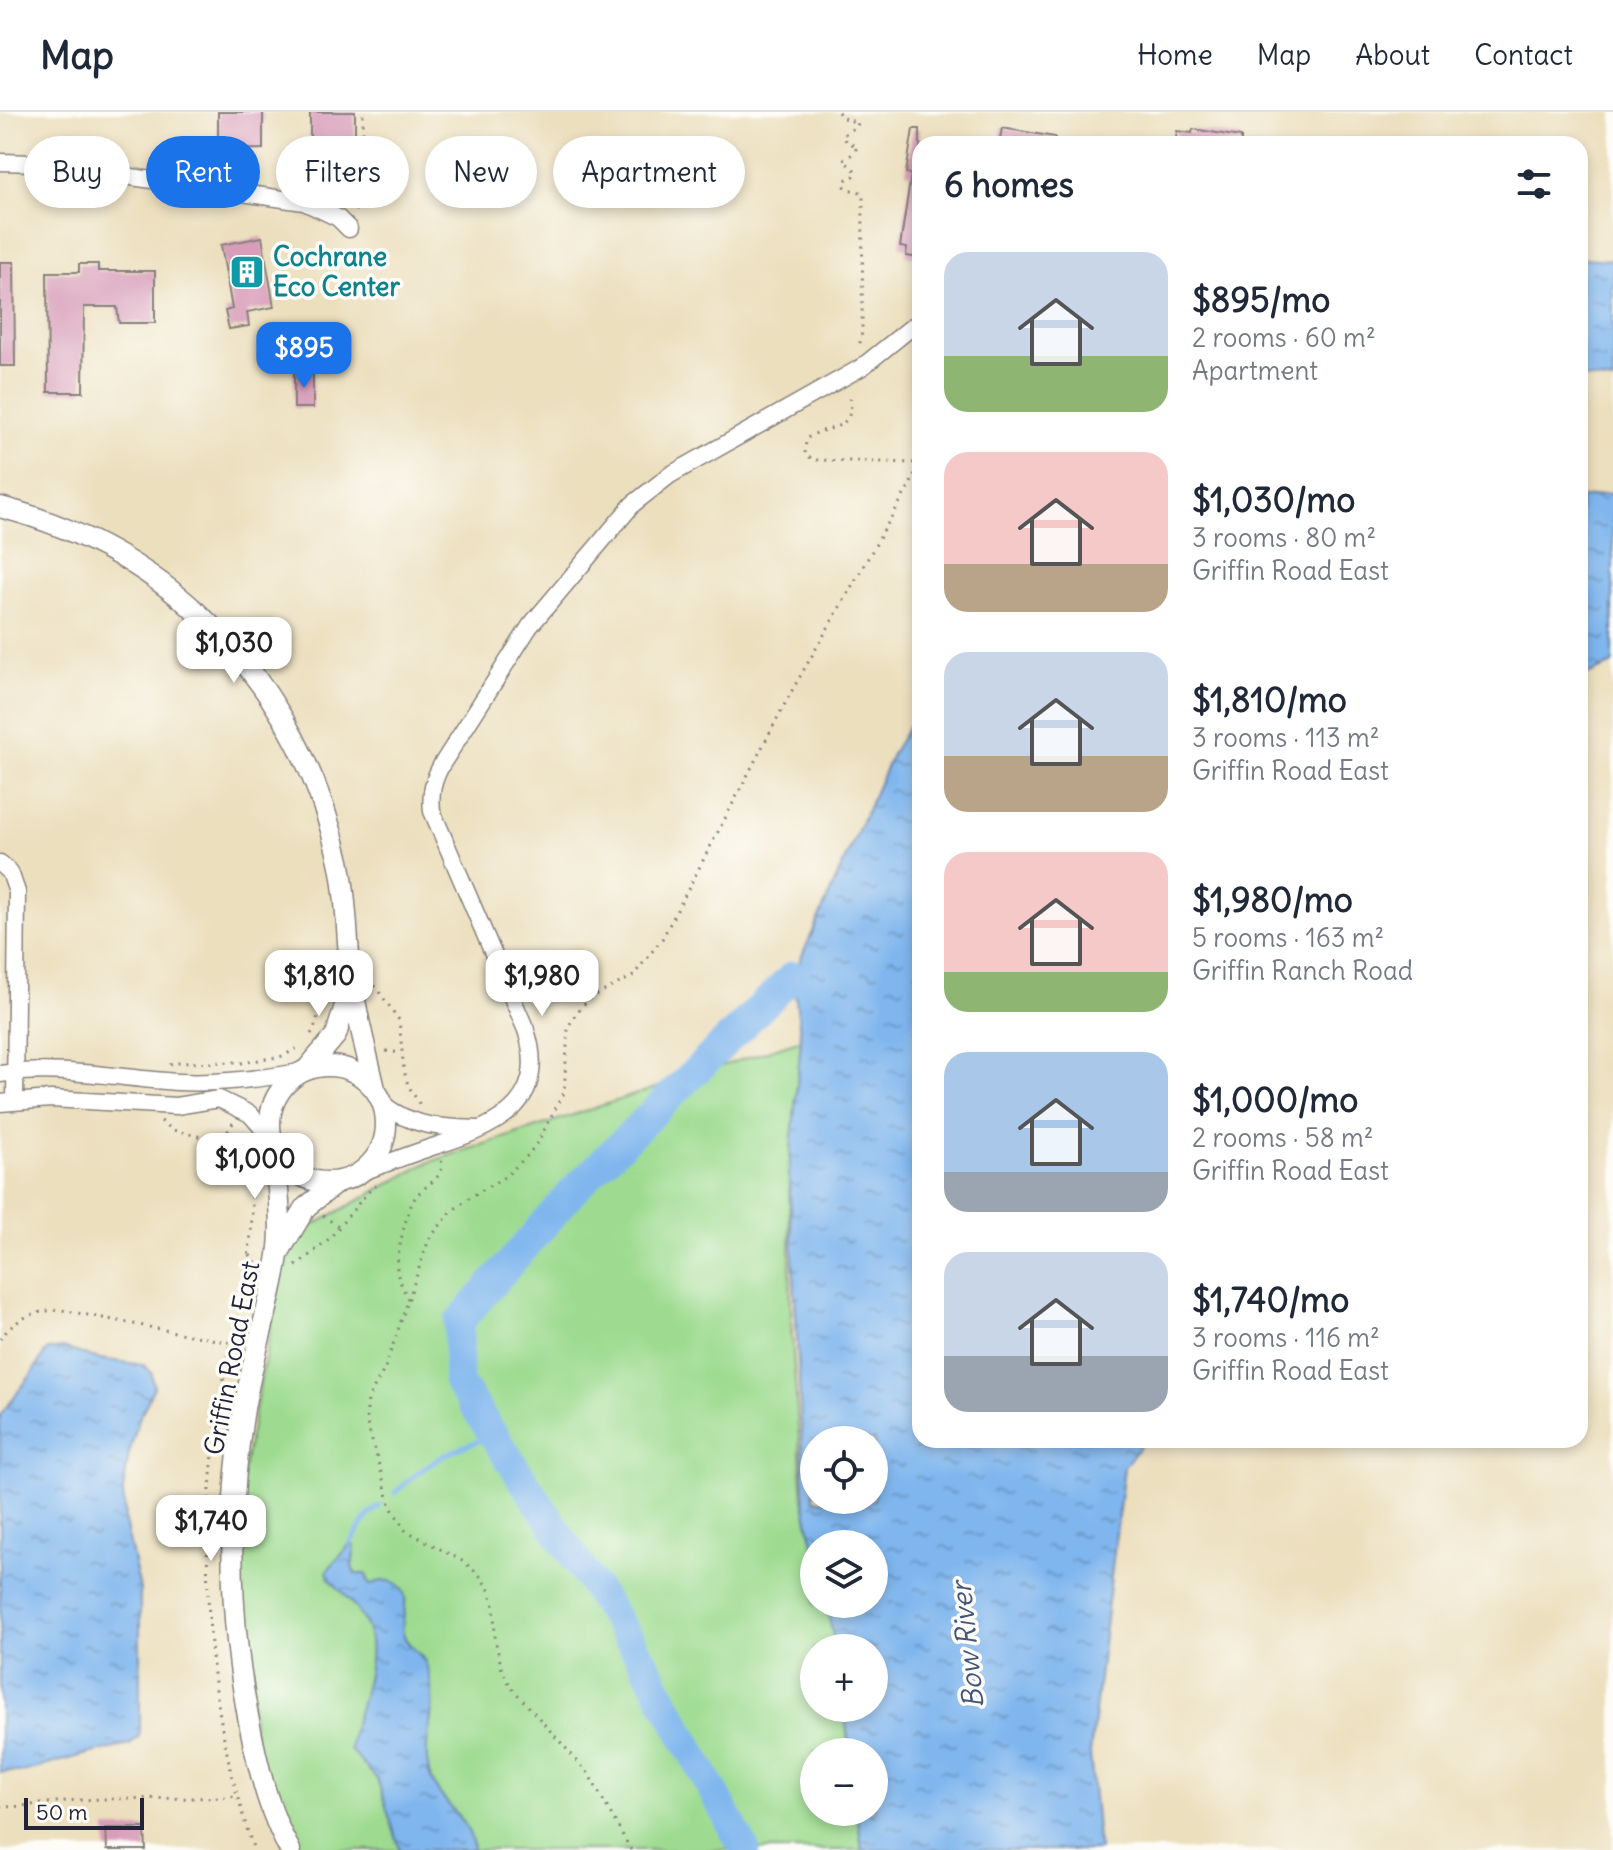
<!DOCTYPE html>
<meta charset="utf-8">
<style>
:root{--surface:#fff;--page:#f2f2f3;--text:#1f2937;--muted:#747a83;--line:#e0e1e3;--accent:#1a73e8}
body{margin:0;font-family:Delius,sans-serif;background:var(--page);color:var(--text);height:100vh;display:flex;flex-direction:column;font-size:30px;white-space:nowrap}
*{box-sizing:border-box;margin:0}
p{font-size:26px;color:var(--muted)}
.icon{flex:none;width:44px;height:44px;fill:none;stroke:currentColor;stroke-width:2;stroke-linecap:round;stroke-linejoin:round}
.map{position:relative;flex:1;overflow:hidden}
.details{position:absolute;left:912px;top:24px;width:676px;height:1312px;display:flex;flex-direction:column;background:var(--surface);border-radius:24px;box-shadow:0 4px 12px #0003}
.details>*{flex:none}
.banner{position:absolute;left:24px;top:24px;width:760px;height:72px;display:flex;gap:16px}
.buttons{position:absolute;left:800px;top:1314px;display:grid;gap:16px}
.buttons a{display:grid;place-items:center;width:88px;height:88px;border-radius:50%;background:var(--surface);box-shadow:0 4px 12px #0003;font-size:40px}
.scale{position:absolute;left:24px;bottom:20px;width:120px;box-sizing:border-box;padding-left:8px;border:4px solid #22223b;border-top:0;font-size:22px;line-height:28px;white-space:nowrap;color:#22223b;-webkit-text-stroke:6px #fdfcf7;paint-order:stroke}
.price{position:absolute;translate:-50% -68px;padding:0 18px;border-radius:16px;background:#fff;color:#222;font-size:26px;line-height:52px;filter:drop-shadow(0 2px 4px #0008)}
.price::after{content:'';position:absolute;left:50%;top:48px;width:24px;height:18px;margin-left:-12px;background:inherit;clip-path:polygon(0 0,100% 0,50% 100%)}
.price.current{background:var(--accent);color:#fff}
ul{padding:0;list-style:none}
li{display:flex;align-items:center;gap:24px;height:200px;padding:0 32px}
li span{display:grid;place-items:center;flex:none;width:224px;height:160px;border-radius:24px;color:#555}
li>.icon{margin-inline-start:auto}
span .icon{width:96px;height:96px;fill:#fffc;stroke-width:1}
li b{font-size:34px}
h2{display:flex;justify-content:space-between;align-items:center;height:96px;padding:0 32px;font-size:34px}
.chip{padding:0 28px;border-radius:36px;background:var(--surface);box-shadow:0 4px 12px #0003;font-size:28px;line-height:72px}
.chip.current{background:var(--accent);color:#fff}
header{display:flex;align-items:center;gap:48px;box-sizing:border-box;height:112px;padding:0 40px;background:var(--surface);border-bottom:2px solid var(--line)}
header strong{font-size:38px}
nav{display:flex;gap:44px;margin-inline-start:auto;font-size:28px}
.map>svg:first-child{display:block}
.park{fill:#9edb90;stroke:#607e66;stroke-width:2}
.water{fill:url(#water-ripples);stroke:#506c94;stroke-width:2;fill-rule:evenodd}
.lines{fill:none;stroke-linecap:round;stroke-linejoin:round}
.stream{stroke:#7fb6ee;stroke-width:5}
.river{stroke:#7fb6ee;stroke-width:30}
.building{fill:#d89db9}
.minor-casing{stroke:#87807c;stroke-width:19}
.major-casing{stroke:#87807c;stroke-width:23}
.path{stroke:#87807c;stroke-width:3;stroke-dasharray:2 6;stroke-linecap:butt}
.minor{stroke:#fff;stroke-width:16}
.major{stroke:#fff;stroke-width:20}
.labels{text-anchor:middle;stroke-width:7;stroke-linejoin:round;paint-order:stroke}
.culture-label{font-size:26px;font-weight:bold;fill:#0d838f;stroke:#fdfcf7;text-anchor:start}
.street-label{font-size:26px;fill:#22223b;stroke:#fdfcf7}
.water-label{font-size:28px;font-style:italic;fill:#43567a;stroke:#fdfcf7}
</style>
<header>
<strong>Map</strong>
<nav><a>Home</a><a>Map</a><a>About</a><a>Contact</a></nav>
</header>
<div class="map">
<svg width="1613" height="1738" viewBox="0 0 1613 1738">
<defs>
<pattern id="water-ripples" width="26" height="14" patternUnits="userSpaceOnUse" patternTransform="scale(2)"><rect width="26" height="14" fill="#7fb6ee"/><path d="M2 4q2-2 4 0t4 0M15 11q2-2 4 0t4 0" fill="none" stroke="#6894c2"/></pattern>
</defs>
<rect width="100%" height="100%" fill="#fdfcf7"/>
<filter id="ink" filterUnits="userSpaceOnUse"><feTurbulence type="fractalNoise" baseFrequency=".0125" numOctaves="2"/><feDisplacementMap in="SourceGraphic" scale="16" xChannelSelector="R" yChannelSelector="G"/><feConvolveMatrix kernelMatrix="1 2 1 2 8 2 1 2 1" color-interpolation-filters="sRGB"/></filter>
<filter id="wash" filterUnits="userSpaceOnUse"><feTurbulence type="fractalNoise" baseFrequency=".006" numOctaves="4" result="noise"/><feDisplacementMap in="SourceGraphic" scale="32" xChannelSelector="R" yChannelSelector="G"/><feGaussianBlur stdDeviation="1.8" result="paint"/><feColorMatrix in="noise" values="0 0 0 0 0 0 0 0 0 0 0 0 0 0 0 0 0 1.4 0 .05"/><feComposite in="paint" operator="in"/></filter>
<g filter="url(#wash)">
<rect width="100%" height="100%" fill="#ecdfbe"/>
<path class="park" d="M801 928 789 1061 791 1210 803 1387 814 1436V1492H826L836 1536H814V1596H844L849 1640H814V1700H857L862 1738H290L257 1647 234 1407 288 1127 427 1051Z"/>
<path class="water" d="M1580 146 1613 148V270L1580 265Z
M1613 381V552L1580 566V386Z
M920 596V1328H1145L1124 1355 1090 1642 1099 1738H862L857 1700H874V1640H850L844 1596H874V1536H836L826 1492H874V1432H814V1436L805 1394 789 1061 801 928 793 864 893 640ZM814 1328H874V1388H814Z
M63 1236 99 1247 144 1253 152 1262 154 1275 139 1307 129 1341 123 1378 125 1410 140 1477V1617L139 1624 130 1633 91 1641 22 1660H0V1303L31 1263 44 1242 48 1238Z
M350 1431 355 1435 352 1455 355 1462H366L370 1473C384 1466 400 1466 405 1484 407 1495 401 1509 403 1521 406 1534 420 1539 425 1550 428 1557 430 1567 431 1574 437 1603 421 1630 429 1660 437 1691 472 1705 473 1738H400L377 1667 350 1638 351 1627C358 1595 379 1547 367 1516 360 1497 342 1481 329 1466L327 1459C335 1448 344 1443 350 1431Z"/>
<g class="lines">
<path class="stream" d="M395 1381C425 1352 454 1334 494 1325
M350 1431 369 1403 380 1394"/>
<path class="river" d="M745 1738 642 1547 458 1270 459 1210 572 1080 793 864"/>
</g>
<g id="blocks">
<path class="building" d="M218 0H263V37L218 38Z
M310 0H355V52H310Z
M1002 16 1055 25V32H999Z
M913 17H920V146L906 144 907 136 900 135 911 62 906 61Z
M1193 17 1241 25V32H1175L1177 19 1192 21Z
M262 125 274 195 247 200 249 214 229 217 225 199 232 197 221 133Z
M0 150H14L15 254H0Z
M79 152H98V159H155V211H119L117 195H84L83 280H48L47 160H79Z
M294 260H313V296H294Z
M106 1716H145L146 1738H107Z"/>
</g>
</g>
<g filter="url(#ink)">
<use href="#blocks" fill-opacity="0" stroke="#87807c" stroke-width="2"/>
<g class="lines">
<g class="minor-casing">
<path id="minor" d="M0 50 35 51 304 90 338 106 349 117
M0 751 10 760 17 780 15 990
M0 962C60 954 118 966 178 970 219 972 260 967 300 960
M0 991 51 987 176 994 219 987 250 1002 270 1025
M384 993C414 1016 442 1015 478 1017
M362 1060C385 1052 408 1043 432 1035 491 1016 551 995 526 918L432 699C430 681 433 668 442 652L530 514 633 392 670 363 862 255 913 214"/>
</g>
<g class="major-casing">
<path id="major" d="M0 395C175 440 299 574 339 749 348 789 346 830 352 870 357 906 367 942 375 977
M270 1012a58 58 0 1 1 116 0a58 58 0 1 1-116 0Z
M308 956 336 923 350 877
M273 1034C277 1065 283 1113 278 1143 270 1197 251 1249 243 1303 226 1411 230 1523 253 1629 261 1666 271 1705 290 1738
M279 1140 306 1095 339 1069"/>
</g>
<path class="path" d="M838 0 843 6 858 11 857 14 843 23 846 29 857 35 854 41 843 48 856 59 854 64 847 67 844 73 847 77 860 80 863 84 862 220 859 236
M355 99 363 78V0
M370 867 399 908 404 959 408 973 420 993
M311 922C324 900 315 882 332 863
M386 939 402 941
M241 951 283 944 301 934
M170 953 174 951 241 950
M161 1009 173 1018 221 1030
M233 1011 221 1030C244 1045 252 1063 252 1090 253 1158 230 1222 220 1288 197 1437 204 1594 254 1738
M323 1104 340 1115
M250 1143 257 1153
M296 1154 329 1127 368 1080 378 1072
M408 1187C404 1178 398 1168 397 1158 396 1145 407 1096 415 1086 424 1072 446 1067 441 1048
M0 1227C16 1206 35 1198 62 1198L231 1231
M0 1695C27 1695 54 1689 81 1688 134 1685 186 1688 238 1684
M631 1738 588 1661 511 1575 502 1558 495 1527 494 1494 489 1478 480 1464 464 1450 405 1418 391 1395 366 1308 368 1287 385 1256 429 1127 452 1099 469 1086 506 1064 528 1043 537 1031 564 981 568 918 572 907 589 887 633 864 662 827 790 582 911 371 917 357V351L814 348 805 342 806 327C827 311 856 323 850 282"/>
<use href="#minor" class="minor"/>
<use href="#major" class="major"/>
</g>
</g>
<defs>
<g id="building-square" transform="scale(1.8)"><rect x="-9" y="-9" width="18" height="18" rx="4" fill="#0f9aa8" stroke="#fdfcf7"/><path d="M-4-6H4V6H1V3H-1V6H-4ZM-2.5-4.3h1.7v1.8h-1.7ZM.8-4.3h1.7v1.8H.8ZM-2.5-1h1.7V.8h-1.7ZM.8-1h1.7V.8H.8Z" fill="#fff"/></g>
</defs>
<g fill-rule="evenodd">
<use href="#building-square" x="247" y="160"/>
</g>
<g class="labels">
<g class="culture-label">
<text x="273" y="154">Cochrane<tspan x="273" dy="30">Eco Center</tspan></text>
</g>
<g class="street-label">
<text transform="translate(232 1246) rotate(-79)" y="9">Griffin Road East</text>
</g>
<g class="water-label">
<text transform="translate(967 1533) rotate(-96)" y="10">Bow River</text>
</g>
</g>
</svg>
<div class="buttons">
<a><svg class="icon" aria-label="locate" viewBox="0 0 24 24"><circle cx="12" cy="12" r="6"/><path d="M12 2v4M12 18v4M2 12h4M18 12h4"/></svg></a>
<a><svg class="icon" aria-label="layers" viewBox="0 0 24 24"><path d="M12 4l9 5-9 5-9-5zM3 14l9 5 9-5"/></svg></a>
<a>+</a>
<a>−</a>
</div>
<div class="scale">50 m</div>
<b class="price current" style="left:304px;top:278px">$895</b>
<b class="price" style="left:234px;top:573px">$1,030</b>
<b class="price" style="left:319px;top:906px">$1,810</b>
<b class="price" style="left:542px;top:906px">$1,980</b>
<b class="price" style="left:255px;top:1089px">$1,000</b>
<b class="price" style="left:211px;top:1451px">$1,740</b>
<div class="banner">
<a class="chip">Buy</a>
<a class="chip current">Rent</a>
<a class="chip">Filters</a>
<a class="chip">New</a>
<a class="chip">Apartment</a>
</div>
<section class="details">
<h2>6 homes<svg class="icon" aria-label="filters" viewBox="0 0 24 24"><path d="M4 7h16M4 17h16"/><circle cx="9" cy="7" r="2"/><circle cx="15" cy="17" r="2"/></svg></h2>
<ul>
<li><span style="background:linear-gradient(#c9d6e8 65%,#8fb573 0)"><svg class="icon" aria-label="home" viewBox="0 0 24 24"><path d="M3 11l9-7 9 7M6 9v11h12V9"/></svg></span><div><b>$895/mo</b><p>2 rooms · 60 m²</p><p>Apartment</p></div></li>
<li><span style="background:linear-gradient(#f6c9c9 70%,#b9a48a 0)"><svg class="icon" aria-label="home" viewBox="0 0 24 24"><path d="M3 11l9-7 9 7M6 9v11h12V9"/></svg></span><div><b>$1,030/mo</b><p>3 rooms · 80 m²</p><p>Griffin Road East</p></div></li>
<li><span style="background:linear-gradient(#c9d6e8 65%,#b9a48a 0)"><svg class="icon" aria-label="home" viewBox="0 0 24 24"><path d="M3 11l9-7 9 7M6 9v11h12V9"/></svg></span><div><b>$1,810/mo</b><p>3 rooms · 113 m²</p><p>Griffin Road East</p></div></li>
<li><span style="background:linear-gradient(#f6c9c9 75%,#8fb573 0)"><svg class="icon" aria-label="home" viewBox="0 0 24 24"><path d="M3 11l9-7 9 7M6 9v11h12V9"/></svg></span><div><b>$1,980/mo</b><p>5 rooms · 163 m²</p><p>Griffin Ranch Road</p></div></li>
<li><span style="background:linear-gradient(#a9c7e8 75%,#9aa5b1 0)"><svg class="icon" aria-label="home" viewBox="0 0 24 24"><path d="M3 11l9-7 9 7M6 9v11h12V9"/></svg></span><div><b>$1,000/mo</b><p>2 rooms · 58 m²</p><p>Griffin Road East</p></div></li>
<li><span style="background:linear-gradient(#c9d6e8 65%,#9aa5b1 0)"><svg class="icon" aria-label="home" viewBox="0 0 24 24"><path d="M3 11l9-7 9 7M6 9v11h12V9"/></svg></span><div><b>$1,740/mo</b><p>3 rooms · 116 m²</p><p>Griffin Road East</p></div></li>
</ul>
</section>
</div>
